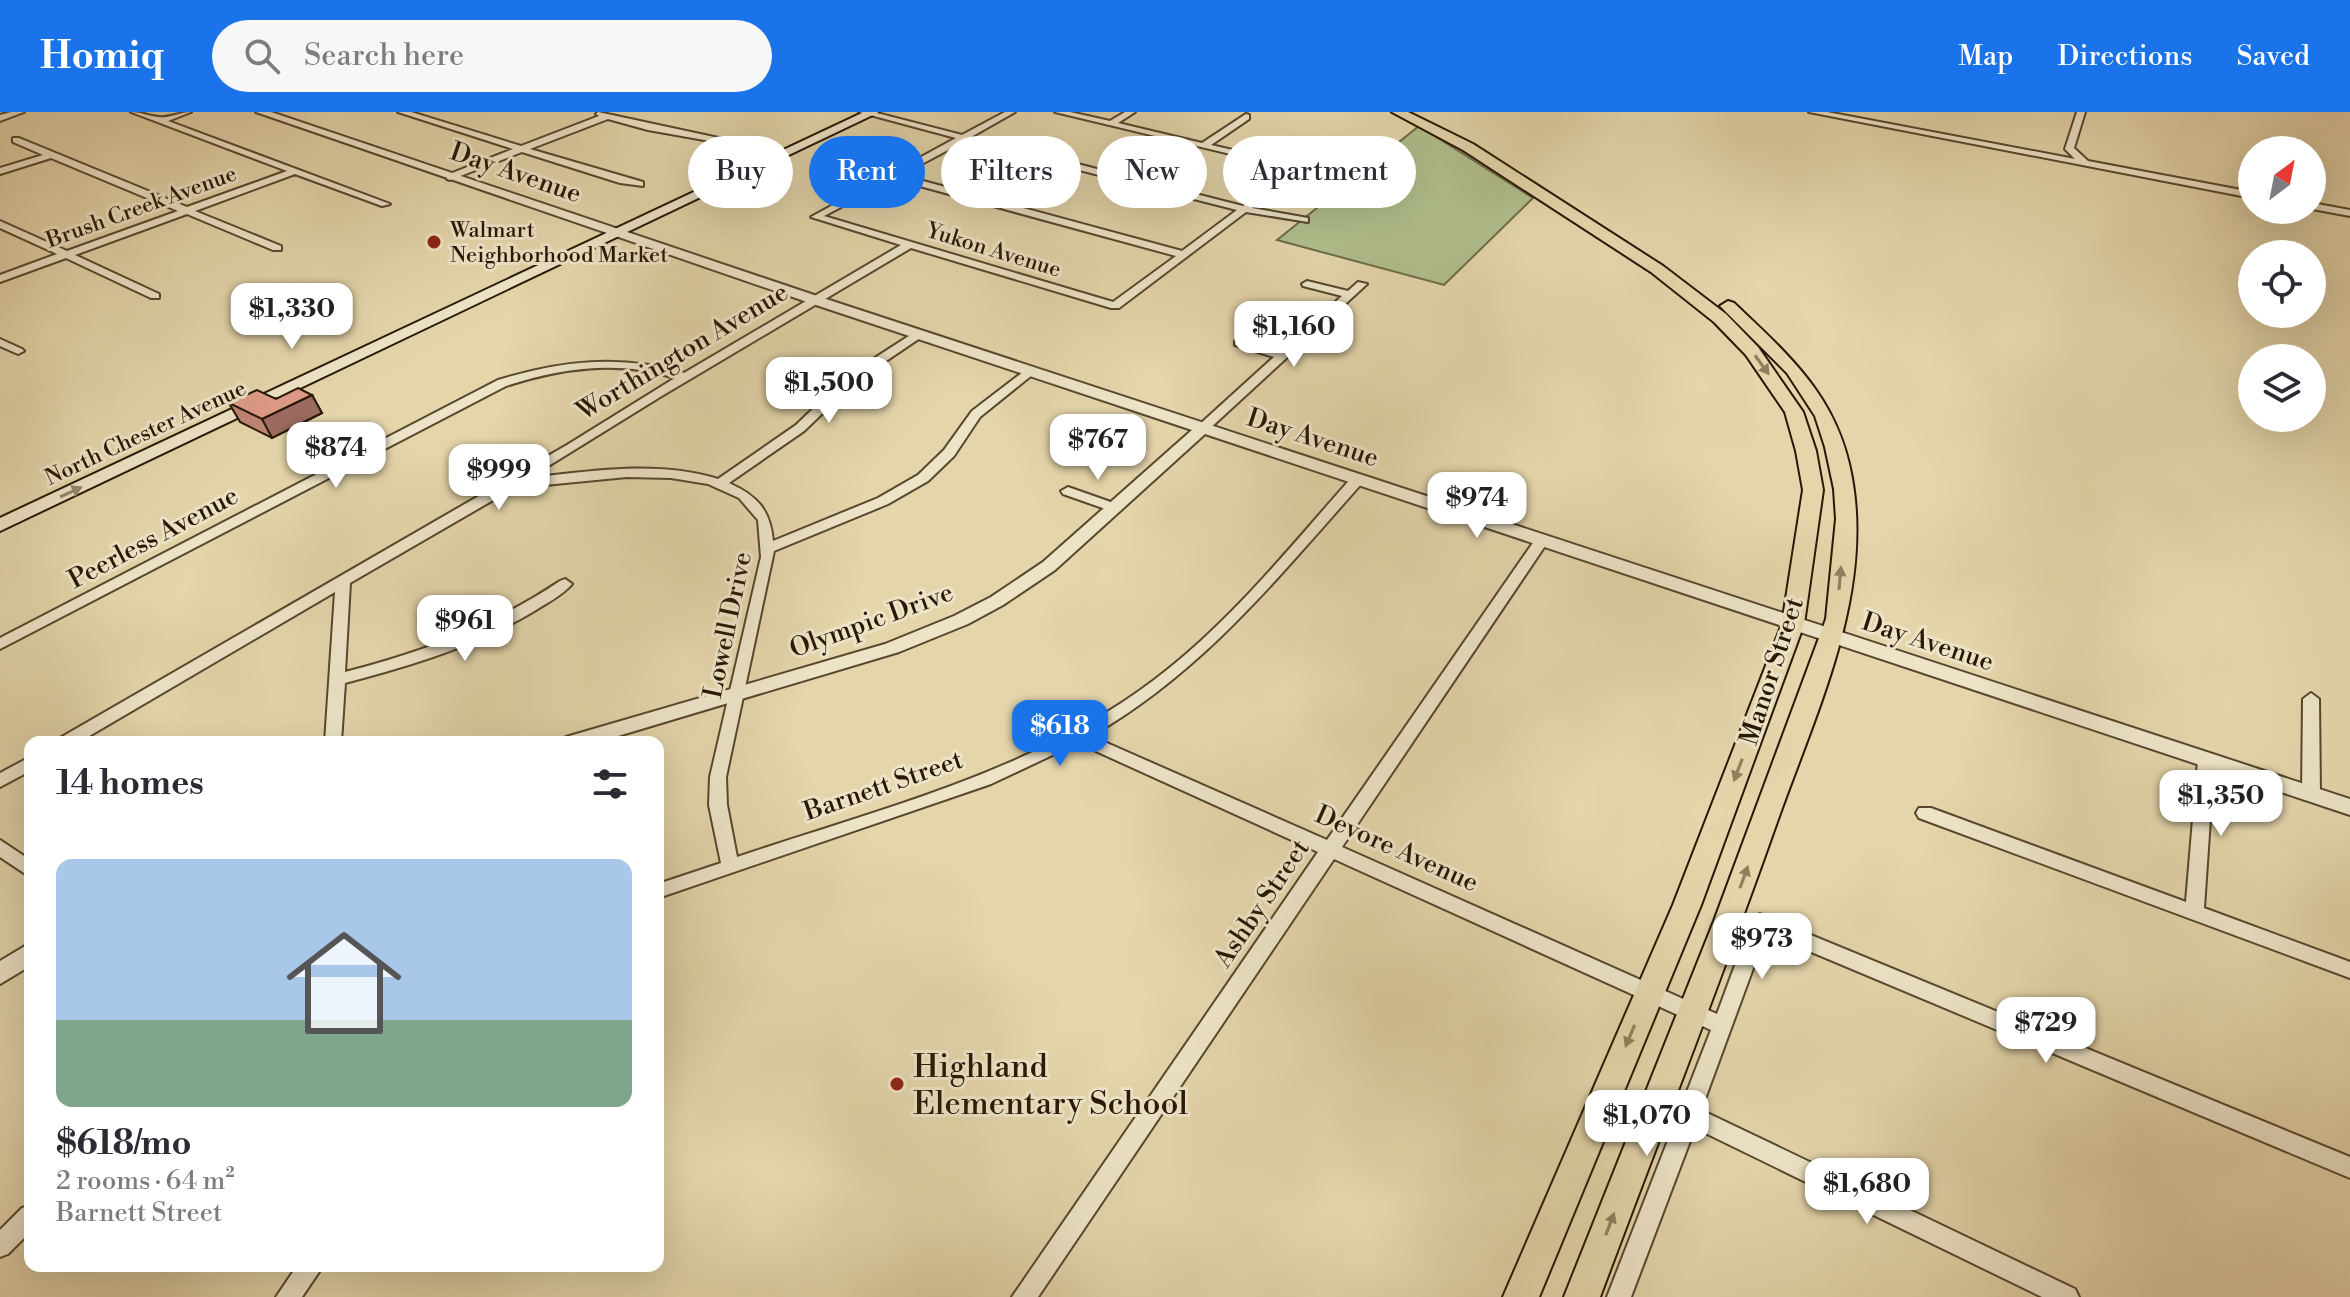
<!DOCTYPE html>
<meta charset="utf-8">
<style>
:root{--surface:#fff;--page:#f7f7f7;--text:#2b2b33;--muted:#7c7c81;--accent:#1a73e8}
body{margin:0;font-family:"Libre Bodoni",serif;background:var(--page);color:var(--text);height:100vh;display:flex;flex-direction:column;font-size:30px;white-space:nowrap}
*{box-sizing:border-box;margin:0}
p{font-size:26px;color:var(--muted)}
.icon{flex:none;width:44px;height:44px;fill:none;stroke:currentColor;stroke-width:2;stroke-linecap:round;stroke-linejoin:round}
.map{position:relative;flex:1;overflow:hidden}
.side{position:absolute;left:24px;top:624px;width:640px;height:536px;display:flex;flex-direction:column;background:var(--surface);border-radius:16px;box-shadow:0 8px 32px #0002}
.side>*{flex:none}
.hud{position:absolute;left:688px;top:24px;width:760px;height:72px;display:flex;gap:16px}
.needle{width:52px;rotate:32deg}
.controls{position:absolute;left:2238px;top:24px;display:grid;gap:16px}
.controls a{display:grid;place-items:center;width:88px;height:88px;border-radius:50%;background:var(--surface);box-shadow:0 8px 32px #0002;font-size:40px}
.price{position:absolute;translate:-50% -68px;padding:0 18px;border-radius:16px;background:#fff;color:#222;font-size:26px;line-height:52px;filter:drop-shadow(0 2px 4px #0008)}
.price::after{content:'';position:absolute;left:50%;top:48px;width:24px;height:18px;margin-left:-12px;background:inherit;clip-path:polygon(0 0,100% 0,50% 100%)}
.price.on{background:var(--accent);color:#fff}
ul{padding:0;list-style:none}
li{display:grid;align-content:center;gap:16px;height:424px;padding:0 32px}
li span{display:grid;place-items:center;height:248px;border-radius:16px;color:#555}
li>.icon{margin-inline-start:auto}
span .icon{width:144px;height:144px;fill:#fffc;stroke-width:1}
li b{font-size:34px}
h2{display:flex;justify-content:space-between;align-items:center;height:96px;padding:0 32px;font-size:34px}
.tag{padding:0 28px;border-radius:36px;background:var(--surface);box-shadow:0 8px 32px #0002;font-size:28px;line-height:72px}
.tag.on{background:var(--accent);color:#fff}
header{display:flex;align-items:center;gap:48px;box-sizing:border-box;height:112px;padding:0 40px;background:var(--accent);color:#fff}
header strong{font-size:38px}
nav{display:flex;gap:44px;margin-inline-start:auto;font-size:28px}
.search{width:560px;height:72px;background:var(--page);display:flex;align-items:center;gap:20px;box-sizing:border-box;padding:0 28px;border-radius:44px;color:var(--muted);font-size:30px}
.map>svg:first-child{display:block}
.green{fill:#b0be8c;stroke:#6c6b48;stroke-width:2}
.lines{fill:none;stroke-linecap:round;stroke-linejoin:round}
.minor-casing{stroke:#57472e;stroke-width:4}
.tertiary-casing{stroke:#57472e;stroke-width:4}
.secondary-casing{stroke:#281805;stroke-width:4}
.primary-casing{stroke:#281805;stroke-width:4}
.minor{fill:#ede4c8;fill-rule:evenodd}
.tertiary{fill:#ede4c8;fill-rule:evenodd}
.secondary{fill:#ede4c8;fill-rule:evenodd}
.primary{fill:#e4d5ab;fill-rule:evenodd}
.wall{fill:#bf8576;stroke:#281805;stroke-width:2}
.shaded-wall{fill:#9b6c60;stroke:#281805;stroke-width:2}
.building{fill:#de9b89;stroke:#281805;stroke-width:2}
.oneway{fill:#8f8060}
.oneway2{fill:#948870}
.poi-dot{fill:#8f2418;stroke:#ede4c8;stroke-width:3}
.labels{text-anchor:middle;stroke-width:6;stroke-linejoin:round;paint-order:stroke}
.far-street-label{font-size:22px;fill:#281805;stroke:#ede4c8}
.far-poi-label{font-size:22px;fill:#281805;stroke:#ede4c8;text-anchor:start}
.street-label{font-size:26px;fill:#281805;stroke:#ede4c8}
.near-poi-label{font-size:32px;fill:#281805;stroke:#ede4c8;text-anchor:start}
</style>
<header>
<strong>Homiq</strong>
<div class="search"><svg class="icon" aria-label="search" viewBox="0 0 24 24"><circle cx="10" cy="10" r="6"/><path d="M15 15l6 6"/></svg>Search here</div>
<nav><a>Map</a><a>Directions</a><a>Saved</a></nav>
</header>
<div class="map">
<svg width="2350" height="1185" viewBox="0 0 2350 1185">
<rect width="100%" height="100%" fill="#e4d5ab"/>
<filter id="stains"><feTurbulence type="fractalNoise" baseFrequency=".0025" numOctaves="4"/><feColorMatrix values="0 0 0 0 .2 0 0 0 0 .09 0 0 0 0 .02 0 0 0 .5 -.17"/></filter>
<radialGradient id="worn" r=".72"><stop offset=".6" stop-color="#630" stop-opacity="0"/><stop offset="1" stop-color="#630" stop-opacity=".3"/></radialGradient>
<path class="green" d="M1419 14 1533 86 1444 173 1277 128Z"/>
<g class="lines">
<g class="minor-casing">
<path id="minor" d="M11 0H24L0 9V3Z
M131 0C141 0 148 4 158 5 168 7 180 0 191 0L168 9 390 92 382 94 295 62 195 99 281 134V138H273L187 102 75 143 159 182V186H151L66 146 0 170V163L57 142 0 116V109L67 139 178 99 51 46 0 62V56L43 43 13 30V26H19L187 95 287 59Z
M398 0H411L521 34 599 4 596 2 598 0 742 31 738 34 648 18 608 7 530 37 643 70V74L620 71 522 40 450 68 447 67V63L513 37Z
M859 0H873L962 23 1005 0H1015L971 25 1243 94 1293 57 1055 0H1070L1110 9 1125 0H1135L1118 11 1202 31 1246 2 1249 3V7L1211 33 1298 53 1333 27 1340 29 1252 96 1308 106V110L1246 100 1119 196H1111L911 136 660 285 529 366C590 359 658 348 718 367L796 313 847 264 915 220H923V224L855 270 804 319 729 371C757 384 770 397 773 429L878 386 918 363 944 338 972 299 1027 257 1031 255 1037 259 980 305 954 344 928 369 888 392 774 439 726 665 727 693 737 745C879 697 1033 660 1154 568 1230 511 1290 435 1353 364L1358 363 1365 367 1363 370C1278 465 1204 559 1091 624L1327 728 1537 425H1547L1549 428 1342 735 1717 902 1751 810 1753 805 1760 802 2350 1045V1066L1766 821 1701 998 2075 1177 2079 1185H2042L1695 1016 1631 1185H1607L1711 918 1334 747 1038 1185H1012L1318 740 1078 631 991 672 658 786V772L721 751 709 693 710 665 761 445 758 408 739 386 708 372 671 366 627 365 514 376 350 471 345 560C423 540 493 514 560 469L565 467 572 472C562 484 545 492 531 501 473 535 410 554 345 571L341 630H325L335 480 79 630H58L60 626 567 333 675 266C618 248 562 256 506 274L0 537V526L498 268C560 249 620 242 684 261L901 133 811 105 956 26ZM965 29 1237 98 1182 139 901 63ZM894 67 1176 144 1113 190 824 104Z
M1809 0H1827L2075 47 2065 37 2077 0H2085L2074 36 2088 49 2252 80V86Z
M2312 91 2350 98V104L2312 97Z
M1307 169 1348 179 1358 170 1367 172 1207 319H1199V313L1274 245 1235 233V229L1280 240 1342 184 1303 174 1302 172Z
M0 227 22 237 24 239 18 242 0 234Z
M1068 375 1119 393 1121 396 1114 400 1063 382 1061 379Z
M2311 581 2319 587 2320 683 2317 688H2305L2302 683 2303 587Z
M2206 642 2212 644 2214 648 2204 796 2350 850V866L1919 706 1916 701 1919 696H1931L2186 790 2198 648 2200 644Z
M30 645V659L0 675V661Z
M0 728 30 748V765L0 745Z
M30 1093V1120L8 1142 0 1145V1118L22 1096Z
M297 1154H323L302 1185H276Z"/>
</g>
<g class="tertiary-casing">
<path id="tertiary" d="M256 0H271L820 185 2350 687V703L1205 322 1055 458 1003 493 968 512 899 540 598 630H563L566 625 885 532 954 504 991 485 1043 450 1192 318 810 191Z
M30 831V854L0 872V849Z"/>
</g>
<g class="secondary-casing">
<path id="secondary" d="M864 0H879L0 419V406Z"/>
</g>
<g class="primary-casing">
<path id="primary" d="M1392 0H1408L1473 32 1663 154 1726 202 1758 235 1803 300 1816 339 1823 378 1804 512 1701 793 1539 1185H1503L1673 793 1782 512 1803 378 1796 339 1785 300 1746 243 1714 210 1651 160 1463 38Z
M1728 189 1734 191C1794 248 1843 290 1854 379 1869 493 1814 605 1777 710 1721 869 1659 1027 1600 1185H1564L1714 809 1826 507 1836 407 1834 377 1825 335 1815 304 1787 261 1720 194Z"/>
</g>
<use href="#minor" class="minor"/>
<use href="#tertiary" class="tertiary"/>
<use href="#secondary" class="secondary"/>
<use href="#primary" class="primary"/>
</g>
<path class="wall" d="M312 283 322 301 272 326 240 310 229 291Z"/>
<path class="shaded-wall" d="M312 283 322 301 272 326 262 307Z"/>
<path class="building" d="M298 276 312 283 262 307 229 291 257 278 276 287Z"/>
<defs><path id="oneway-solid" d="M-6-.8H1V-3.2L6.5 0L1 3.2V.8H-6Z" transform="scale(2)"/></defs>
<g class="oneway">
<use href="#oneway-solid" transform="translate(1762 253) rotate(54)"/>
<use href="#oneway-solid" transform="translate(1840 466) rotate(-85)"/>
<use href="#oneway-solid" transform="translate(1738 658) rotate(111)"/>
<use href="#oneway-solid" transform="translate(1744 765) rotate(-70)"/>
<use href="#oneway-solid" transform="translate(1630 924) rotate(113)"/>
<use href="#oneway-solid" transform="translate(1610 1112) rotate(-69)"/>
</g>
<use class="oneway2" href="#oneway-solid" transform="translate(71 380) rotate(-25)"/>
<g class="poi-dot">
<circle cx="434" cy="130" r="8"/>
<circle cx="897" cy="972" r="8"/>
</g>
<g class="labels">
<g class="far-street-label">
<text transform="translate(141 94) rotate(-20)" y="8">Brush Creek Avenue</text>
<text transform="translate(994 137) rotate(17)" y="8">Yukon Avenue</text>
<text transform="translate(145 320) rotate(-25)" y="8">North Chester Avenue</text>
</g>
<g class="far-poi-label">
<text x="450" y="125">Walmart<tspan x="450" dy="25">Neighborhood Market</tspan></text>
</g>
<g class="street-label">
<text transform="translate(516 60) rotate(19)" y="9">Day Avenue</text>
<text transform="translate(682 239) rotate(-31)" y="9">Worthington Avenue</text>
<text transform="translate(1313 325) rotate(18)" y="9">Day Avenue</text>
<text transform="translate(153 425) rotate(-28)" y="9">Peerless Avenue</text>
<text transform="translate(871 508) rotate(-20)" y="9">Olympic Drive</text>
<text transform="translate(727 513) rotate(-78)" y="9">Lowell Drive</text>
<text transform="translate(1928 529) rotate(18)" y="9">Day Avenue</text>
<text transform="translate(1771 559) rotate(-72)" y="9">Manor Street</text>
<text transform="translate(883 673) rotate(-19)" y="9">Barnett Street</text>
<text transform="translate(1397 736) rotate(24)" y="9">Devore Avenue</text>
<text transform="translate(1261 791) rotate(-56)" y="9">Ashby Street</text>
</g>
<g class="near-poi-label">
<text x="913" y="965">Highland<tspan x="913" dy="37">Elementary School</tspan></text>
</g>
</g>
<rect width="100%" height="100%" filter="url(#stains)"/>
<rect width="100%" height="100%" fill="url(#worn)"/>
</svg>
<div class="controls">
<a><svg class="needle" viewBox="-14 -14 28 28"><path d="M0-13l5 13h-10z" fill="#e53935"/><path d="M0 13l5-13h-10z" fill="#7c7c81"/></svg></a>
<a><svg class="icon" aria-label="locate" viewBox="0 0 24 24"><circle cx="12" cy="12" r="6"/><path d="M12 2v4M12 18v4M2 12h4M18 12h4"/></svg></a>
<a><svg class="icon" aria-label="layers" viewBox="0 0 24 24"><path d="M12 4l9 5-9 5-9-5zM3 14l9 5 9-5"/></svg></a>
</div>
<b class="price" style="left:292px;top:239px">$1,330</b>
<b class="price" style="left:1294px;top:257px">$1,160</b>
<b class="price" style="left:829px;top:313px">$1,500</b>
<b class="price" style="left:1098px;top:370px">$767</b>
<b class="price" style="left:336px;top:378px">$874</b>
<b class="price" style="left:499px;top:400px">$999</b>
<b class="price" style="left:1477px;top:428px">$974</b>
<b class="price" style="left:465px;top:551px">$961</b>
<b class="price on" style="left:1060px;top:656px">$618</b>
<b class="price" style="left:2221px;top:726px">$1,350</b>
<b class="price" style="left:1762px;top:869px">$973</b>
<b class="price" style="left:2046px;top:953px">$729</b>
<b class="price" style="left:1647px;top:1046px">$1,070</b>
<b class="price" style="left:1867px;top:1114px">$1,680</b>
<div class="hud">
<a class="tag">Buy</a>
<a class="tag on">Rent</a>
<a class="tag">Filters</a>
<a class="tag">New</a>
<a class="tag">Apartment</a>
</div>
<section class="side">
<h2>14 homes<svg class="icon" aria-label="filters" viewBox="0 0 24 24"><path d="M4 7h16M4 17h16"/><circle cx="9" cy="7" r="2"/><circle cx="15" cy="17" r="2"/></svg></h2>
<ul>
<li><span style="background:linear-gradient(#a9c7e8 65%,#7fa58c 0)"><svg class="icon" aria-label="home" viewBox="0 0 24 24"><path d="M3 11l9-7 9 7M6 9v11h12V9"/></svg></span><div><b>$618/mo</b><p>2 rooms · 64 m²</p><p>Barnett Street</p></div></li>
</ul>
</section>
</div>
